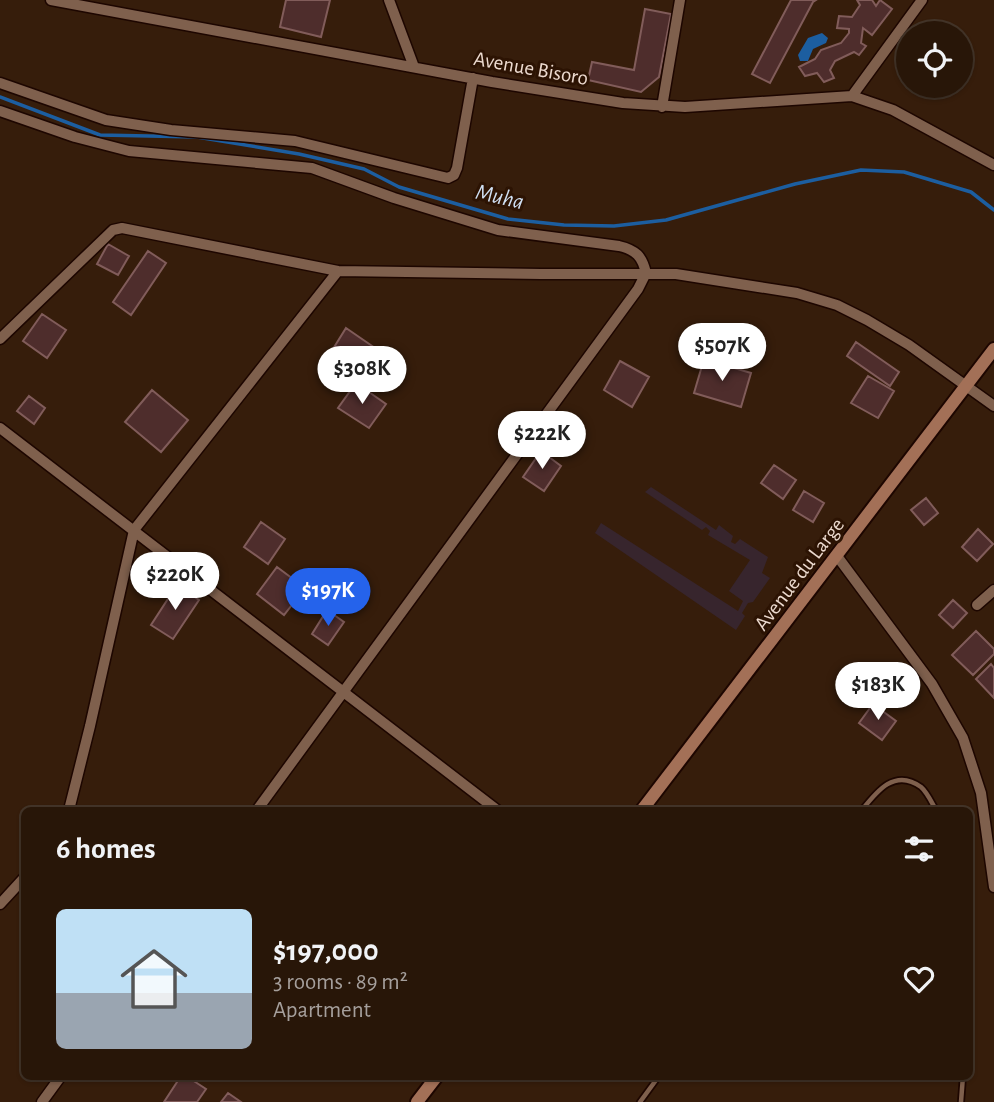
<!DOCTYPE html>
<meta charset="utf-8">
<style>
:root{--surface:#281608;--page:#342316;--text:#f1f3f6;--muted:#a59f9c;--line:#443529;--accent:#2563eb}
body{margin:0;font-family:"Alegreya Sans",sans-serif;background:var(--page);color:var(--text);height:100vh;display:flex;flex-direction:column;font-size:26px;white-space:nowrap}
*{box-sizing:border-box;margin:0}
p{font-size:23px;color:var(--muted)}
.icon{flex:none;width:38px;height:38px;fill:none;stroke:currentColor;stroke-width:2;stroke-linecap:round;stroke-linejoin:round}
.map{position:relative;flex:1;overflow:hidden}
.details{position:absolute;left:21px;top:807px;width:952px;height:273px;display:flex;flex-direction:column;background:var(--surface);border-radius:10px;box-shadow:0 2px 5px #0004,0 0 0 2px var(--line)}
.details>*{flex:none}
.fabs{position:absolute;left:896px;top:21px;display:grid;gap:14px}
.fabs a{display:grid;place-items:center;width:77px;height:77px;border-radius:50%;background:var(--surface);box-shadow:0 2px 5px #0004,0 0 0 2px var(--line);font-size:35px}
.price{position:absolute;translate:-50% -60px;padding:0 16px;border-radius:24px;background:#fff;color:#222;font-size:23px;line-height:46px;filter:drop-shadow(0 2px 4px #0008)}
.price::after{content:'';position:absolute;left:50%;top:42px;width:21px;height:16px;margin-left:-10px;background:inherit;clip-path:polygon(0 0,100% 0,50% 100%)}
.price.on{background:var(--accent);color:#fff}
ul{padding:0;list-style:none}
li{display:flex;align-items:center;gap:21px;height:175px;padding:0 35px}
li+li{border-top:2px solid var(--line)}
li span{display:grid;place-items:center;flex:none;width:196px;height:140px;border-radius:10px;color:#555}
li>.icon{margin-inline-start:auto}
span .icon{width:84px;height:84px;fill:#fffc;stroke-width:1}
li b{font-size:30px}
h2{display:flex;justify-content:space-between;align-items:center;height:84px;padding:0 35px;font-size:30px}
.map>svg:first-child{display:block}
.education{fill:#37252d}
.water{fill:#1c5ea0}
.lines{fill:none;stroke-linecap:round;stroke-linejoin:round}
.stream{stroke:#1c5ea0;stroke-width:3.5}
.building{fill:#4e2d2c;stroke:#815c5a;stroke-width:2}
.lane-casing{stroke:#1d0600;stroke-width:8}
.street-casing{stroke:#1d0600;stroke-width:13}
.secondary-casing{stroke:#1d0600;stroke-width:16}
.lane{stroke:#7f604d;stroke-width:4.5}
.street{stroke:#7f604d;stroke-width:10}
.secondary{stroke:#a37057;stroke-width:12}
.labels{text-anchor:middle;stroke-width:6;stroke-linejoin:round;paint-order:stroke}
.street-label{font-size:21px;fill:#ecdacf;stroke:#2c1303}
.water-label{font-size:23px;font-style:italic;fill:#cfdff2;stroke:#2c1303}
</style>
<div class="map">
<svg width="994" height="1102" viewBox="0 0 994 1102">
<rect width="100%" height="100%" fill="#361d0b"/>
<path class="education" d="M651 487 716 530 719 525 733 536 731 542 735 544 740 539 768 557 762 573 770 578 753 602 748 603 742 613 745 616 736 630 595 533 601 523 738 611 743 601 729 591 750 560 708 535 710 531 706 527 702 530 645 492Z"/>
<path class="water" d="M822 33 828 38 826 43 813 49 808 61H800L798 55 808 38Z"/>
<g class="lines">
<path class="stream" d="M0 97 100 135 197 137 299 154 364 169 399 187 508 219 564 225 614 226 666 220 795 184 861 170 904 172 971 192 994 210"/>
</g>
<path class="building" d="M286 0H330L321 37 280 27Z
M791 0H816L813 2 770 83 752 74Z
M857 0H872L876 6 880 0 892 9 872 35 863 28 861 43 866 46 859 55 854 52 835 61 830 70 834 78 824 82 817 73 805 76 799 67 815 59 821 50 841 43 849 33V29L837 28 839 16 852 17 860 5Z
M645 9 671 14 659 77 641 92 588 80 592 62 634 70Z
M108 244 129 256 118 275 97 264Z
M148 251 166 263 131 315 113 302Z
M42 314 66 330 47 358 23 341Z
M346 328 375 348 362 368 333 349Z
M856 342 899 372 890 386 847 356Z
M704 359 751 373 741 407 694 393Z
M620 361 649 377 632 407 604 390Z
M868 376 894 391 878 418 851 403Z
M356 383 386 404 369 428 338 408Z
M152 390 188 420 161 452 125 422Z
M29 396 45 408 34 424 17 411Z
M541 451 561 466 544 491 523 477Z
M774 465 796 480 783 499 761 483Z
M804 491 824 503 813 522 793 510Z
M926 498 938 513 924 525 911 510Z
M261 522 285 539 268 564 244 547Z
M978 529 993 544 977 561 962 547Z
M277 567 305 588 284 615 257 594Z
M177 585 199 600 173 639 151 625Z
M953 600 967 613 953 628 939 615Z
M327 610 344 622 328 645 312 634Z
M976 631 994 649V654L973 675 952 655Z
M991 664 994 668V698L976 679Z
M873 704 896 721 882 740 859 723Z
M181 1076H186L206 1089 197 1102H164Z
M228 1093 241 1102H221Z"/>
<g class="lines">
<g class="lane-casing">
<path id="lane" d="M862 810C877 791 895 768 921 787 927 792 932 803 936 810
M640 1102 659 1076
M961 1102 963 1076"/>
</g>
<g class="street-casing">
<path id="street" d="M51 0 492 82 623 103 685 107 852 96 893 110 994 165
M389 0 414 67
M0 83 106 120 171 130 295 141 448 178 454 175 457 168 473 78
M852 96 922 0
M662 107 680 0
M0 111 75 137 129 151 312 168 394 198 498 230 619 246C636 250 642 256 646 273L638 289 257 810
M0 339 113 230 122 228 338 271 541 274H676L797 293 837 305 867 320 909 345 994 406
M0 428 497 810
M837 556 932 684 963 738 981 793 994 887
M977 605 994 590
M69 810 90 726 134 530 338 271
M0 904 24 878
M42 1102 61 1076"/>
</g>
<g class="secondary-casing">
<path id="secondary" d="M642 810 994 349
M417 1102 437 1076"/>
</g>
<use href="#lane" class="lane"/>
<use href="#street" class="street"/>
<use href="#secondary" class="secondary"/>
</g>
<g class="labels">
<g class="street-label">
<text transform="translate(531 68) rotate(10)" y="7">Avenue Bisoro</text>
<text transform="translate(799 574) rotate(-53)" y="7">Avenue du Large</text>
</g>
<g class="water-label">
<text transform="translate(500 196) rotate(13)" y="8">Muha</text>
</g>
</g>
</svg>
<div class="fabs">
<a><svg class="icon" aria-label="locate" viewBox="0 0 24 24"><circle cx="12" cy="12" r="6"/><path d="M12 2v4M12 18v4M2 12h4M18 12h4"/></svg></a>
</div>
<b class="price" style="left:722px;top:383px">$507K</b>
<b class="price" style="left:362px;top:406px">$308K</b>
<b class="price" style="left:542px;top:471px">$222K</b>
<b class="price" style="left:175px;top:612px">$220K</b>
<b class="price on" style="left:328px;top:628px">$197K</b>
<b class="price" style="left:878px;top:722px">$183K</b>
<section class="details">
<h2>6 homes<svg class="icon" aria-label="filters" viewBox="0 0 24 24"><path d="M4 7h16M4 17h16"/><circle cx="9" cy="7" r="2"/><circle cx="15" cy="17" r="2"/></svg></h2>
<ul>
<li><span style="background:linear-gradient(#bfe0f5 60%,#9aa5b1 0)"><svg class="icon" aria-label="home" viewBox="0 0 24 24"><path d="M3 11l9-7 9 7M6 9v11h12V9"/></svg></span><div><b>$197,000</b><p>3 rooms · 89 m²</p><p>Apartment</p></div><svg class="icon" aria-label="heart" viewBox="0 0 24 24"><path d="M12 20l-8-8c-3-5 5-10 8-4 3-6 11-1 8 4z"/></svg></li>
</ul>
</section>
</div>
